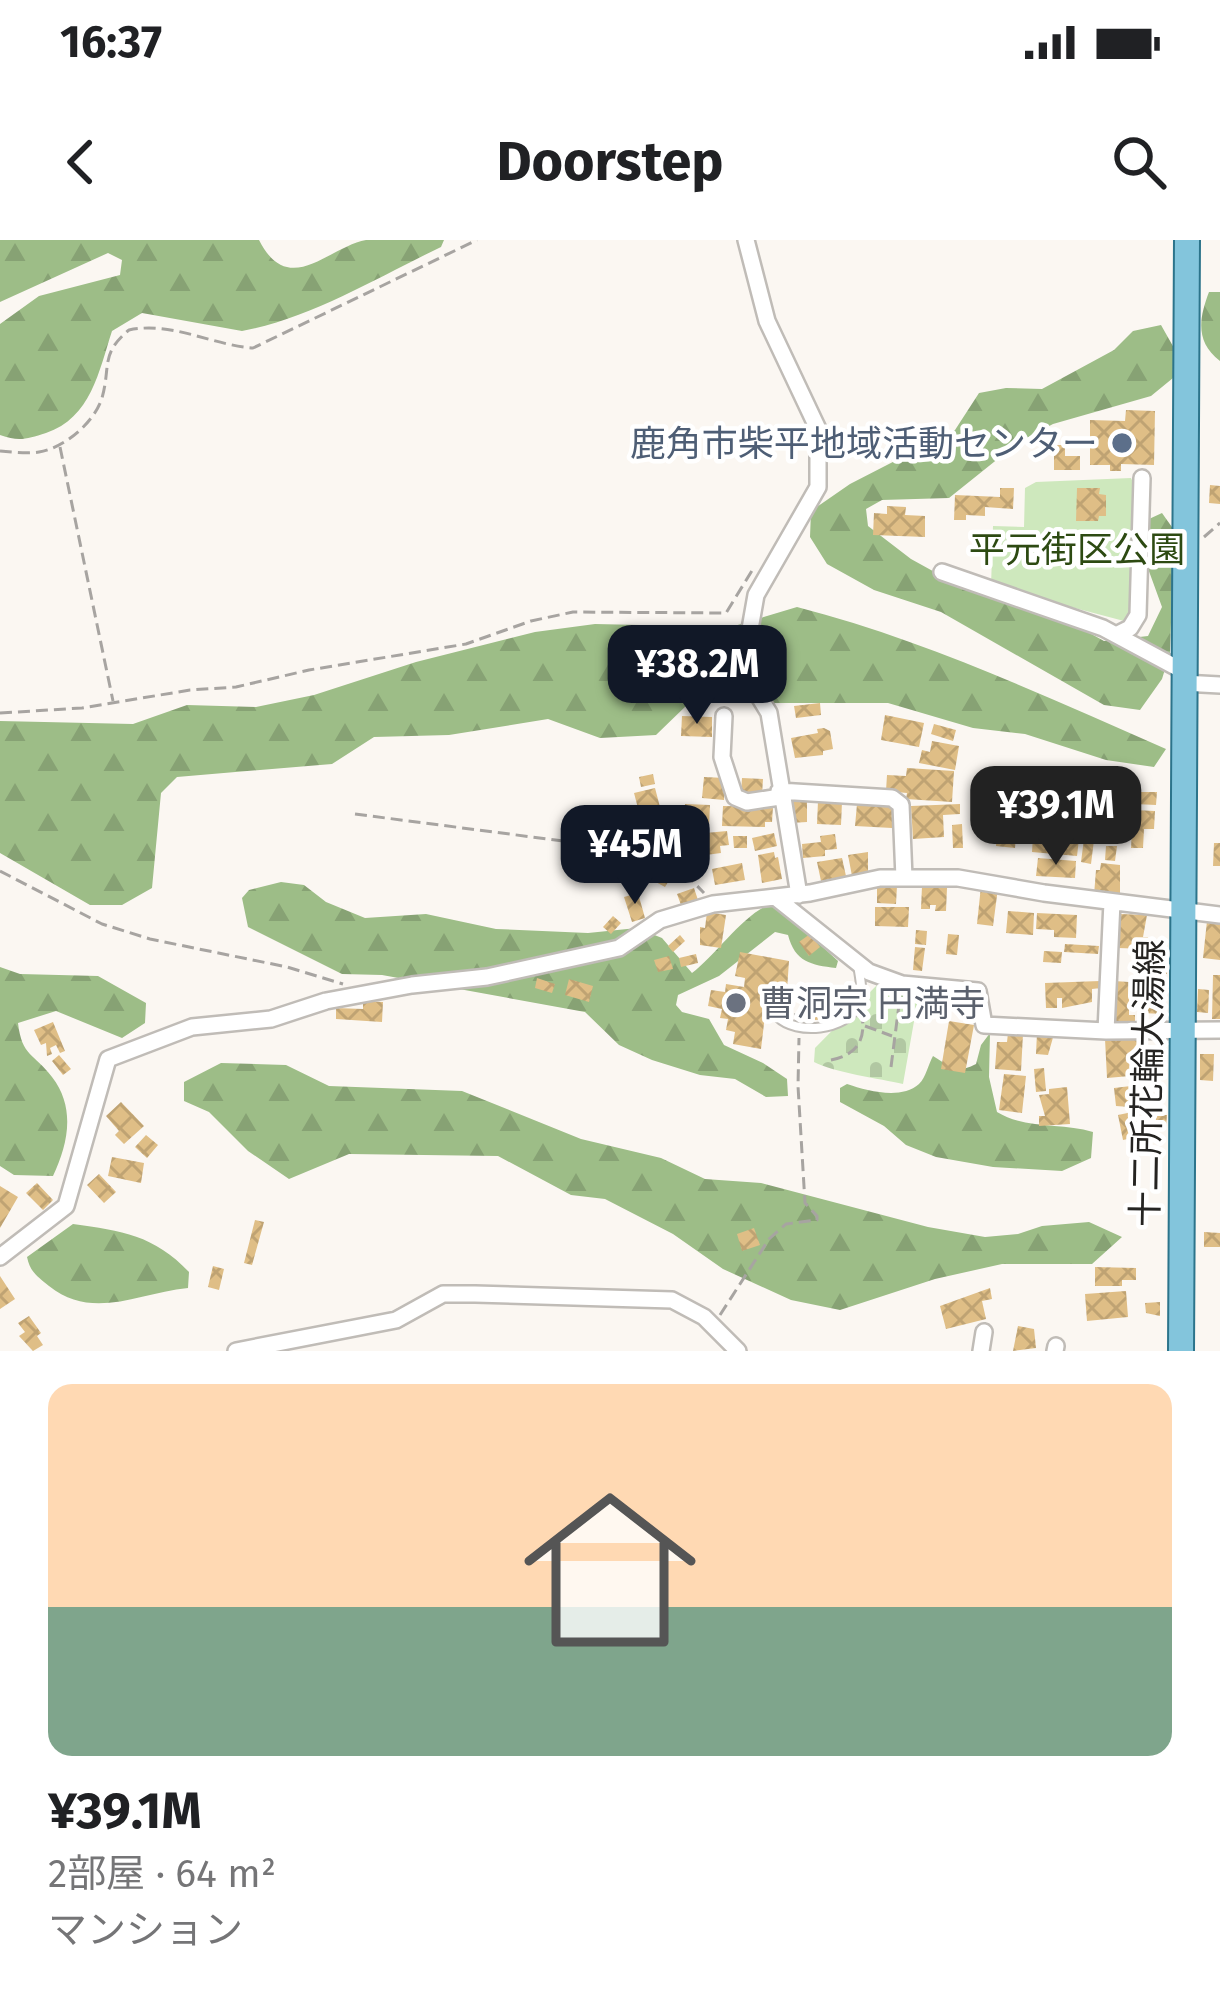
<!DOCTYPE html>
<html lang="ja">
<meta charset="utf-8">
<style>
:root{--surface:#fff;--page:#f2f2f2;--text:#202124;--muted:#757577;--line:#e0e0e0;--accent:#111827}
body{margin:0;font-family:"Fira Sans","Noto Sans JP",sans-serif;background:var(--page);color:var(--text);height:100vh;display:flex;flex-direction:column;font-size:45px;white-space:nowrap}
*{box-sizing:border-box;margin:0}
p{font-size:39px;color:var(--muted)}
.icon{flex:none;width:66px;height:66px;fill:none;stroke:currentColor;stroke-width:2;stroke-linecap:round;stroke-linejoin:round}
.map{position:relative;height:1111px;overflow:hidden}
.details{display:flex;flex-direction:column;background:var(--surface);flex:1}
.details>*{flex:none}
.price{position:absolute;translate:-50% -102px;padding:0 27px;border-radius:24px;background:var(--accent);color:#fff;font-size:39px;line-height:78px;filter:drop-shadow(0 3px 6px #0008)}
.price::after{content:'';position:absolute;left:50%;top:72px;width:36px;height:27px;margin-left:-18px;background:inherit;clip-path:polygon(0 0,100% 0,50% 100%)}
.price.current{background:#222;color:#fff}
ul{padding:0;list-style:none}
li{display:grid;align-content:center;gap:24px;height:636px;padding:0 48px}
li+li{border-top:3px solid var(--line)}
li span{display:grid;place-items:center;height:372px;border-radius:24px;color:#555}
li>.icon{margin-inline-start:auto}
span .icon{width:216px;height:216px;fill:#fffc;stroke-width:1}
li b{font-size:51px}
.status{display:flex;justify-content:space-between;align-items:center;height:84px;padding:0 60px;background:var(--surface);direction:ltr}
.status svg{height:33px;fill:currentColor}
header{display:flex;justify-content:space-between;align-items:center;height:156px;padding:0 48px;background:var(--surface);font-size:54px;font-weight:700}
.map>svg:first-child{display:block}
.forest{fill:url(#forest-firs)}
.cemetery{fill:url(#cemetery-stones)}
.park{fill:#cee8bd}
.building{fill:url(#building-cross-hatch)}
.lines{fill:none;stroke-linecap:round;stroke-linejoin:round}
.service-casing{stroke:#c0bcb7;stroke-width:12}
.minor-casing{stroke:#c0bcb7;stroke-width:20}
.primary-casing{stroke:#2c748b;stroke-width:28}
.path{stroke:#a7a4a1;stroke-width:3;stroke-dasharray:12 6;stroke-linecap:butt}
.service{stroke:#fff;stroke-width:8}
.minor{stroke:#fff;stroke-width:15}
.primary{stroke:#83c5dc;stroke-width:24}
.service-dot{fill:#5c6f8a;stroke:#fff;stroke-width:4.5}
.worship-dot{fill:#6b7280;stroke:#fff;stroke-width:4.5}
.labels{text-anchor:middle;stroke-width:9;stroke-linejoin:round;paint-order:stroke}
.service-label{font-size:36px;fill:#4e5e75;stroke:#fff;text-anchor:end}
.park-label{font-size:36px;fill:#2d4a12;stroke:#fff}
.worship-label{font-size:36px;fill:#5b616d;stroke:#fff;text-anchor:start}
.street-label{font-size:36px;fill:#252422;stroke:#fff}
</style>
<div class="status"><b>16:37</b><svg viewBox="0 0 49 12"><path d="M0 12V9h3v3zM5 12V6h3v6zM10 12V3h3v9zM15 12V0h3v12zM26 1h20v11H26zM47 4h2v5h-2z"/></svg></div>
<header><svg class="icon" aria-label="back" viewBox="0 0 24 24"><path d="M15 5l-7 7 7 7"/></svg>Doorstep<svg class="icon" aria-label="search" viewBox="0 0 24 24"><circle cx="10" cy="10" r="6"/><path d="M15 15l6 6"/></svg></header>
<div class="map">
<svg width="1220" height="1111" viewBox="0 0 1220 1111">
<defs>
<pattern id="forest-firs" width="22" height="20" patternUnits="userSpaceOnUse" patternTransform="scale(3)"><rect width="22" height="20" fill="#9dbd87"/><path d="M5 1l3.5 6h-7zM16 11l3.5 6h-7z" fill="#87a274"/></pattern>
<pattern id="cemetery-stones" width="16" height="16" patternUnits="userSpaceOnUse" patternTransform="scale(3)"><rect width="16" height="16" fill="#cee8bd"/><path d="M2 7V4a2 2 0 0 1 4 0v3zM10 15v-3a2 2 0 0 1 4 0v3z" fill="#b1c7a2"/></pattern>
<pattern id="building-cross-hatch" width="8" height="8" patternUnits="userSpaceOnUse" patternTransform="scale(3)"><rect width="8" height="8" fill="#dfbe86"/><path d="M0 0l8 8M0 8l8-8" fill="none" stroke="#bfa373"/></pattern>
</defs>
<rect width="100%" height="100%" fill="#fbf7f2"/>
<path class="forest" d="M0 0H259C289 59 328 7 366 0 390 0 419 0 444 0L441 7C378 37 312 78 242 91L142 73 112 91C99 131 91 178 46 193 27 199 19 202 0 195V84L39 56 120 35 122 20 108 13 0 62Z
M1209 52H1220V121C1195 102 1199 78 1209 52Z
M1161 85 1174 108 1173 138 1151 156 1053 184 1019 202 949 258 882 260 866 269 868 286 911 319 940 335 1039 365 1104 401 1148 396 1162 367 1146 323 1149 279 1162 273 1174 290 1170 413 1162 439 1140 470 1104 465 941 372 874 350 827 324 810 297 811 271 850 244 955 190 979 153 1006 148 1042 149 1114 110 1133 91Z
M797 367C925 400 1045 456 1166 509L1154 527 1106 520 1025 494 973 488 888 463H689L656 495 600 498 548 479 449 495 374 497 332 524 177 537 161 553 152 648 122 665H90L0 613V481L133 484 187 465 256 467 314 455 416 422 535 392 595 384 731 387Z
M281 642 304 645 326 662 365 678 426 674 496 689 588 693 637 688 662 698 692 733C716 715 749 667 775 663L838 721 836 728C811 725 795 722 788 695L775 692 719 736 678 755 676 765 682 772 709 779 724 805 763 823 787 839 788 856 766 857 735 839 700 835 652 820 619 805 585 772 382 735 342 734 248 687 242 658 249 650Z
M0 727 20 734 98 736 146 763 145 783 122 798 56 771 18 783C22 817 34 813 52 837 76 868 68 904 53 936L14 935 0 926Z
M990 793 989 837 997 872C1027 890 1061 882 1093 892L1091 918 1062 931 993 927 936 917 906 905 884 886 840 862V848L847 844C868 851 901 860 919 844 926 837 928 825 933 816 952 827 954 835 976 824L981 805Z
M221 823 286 825 329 846 462 851 581 899 661 918 705 939 761 943 928 987 985 997 1018 994 1042 986 1089 982 1122 997 1092 1024H1002L935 1039 840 1070 791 1060 723 1029 673 994 605 959 571 955 498 916 349 914 289 939 248 911 209 872 184 861V842Z
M73 984C122 991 154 995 189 1032L188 1048C138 1053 93 1081 49 1046 37 1036 30 1032 27 1017Z"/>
<path class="cemetery" d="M877 745 919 753 903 844C881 839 832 832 814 822L815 808Z"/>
<path class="park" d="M1131 238 1134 245V366L1124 381 991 346 993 286 1024 287 1025 248 1036 242Z"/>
<path class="building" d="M1126 170 1155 171 1154 225 1121 224V231H1110V225H1090V180L1125 181Z
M1054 205H1065V216H1080V230H1054Z
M1210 245 1220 246V264L1209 263Z
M1000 248H1014L1013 269 985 267V276L966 275V280H954L955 255 1000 257Z
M1077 248H1100L1099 254 1106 255V276H1099L1098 281H1076Z
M887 266 906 267 905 275 925 276V297L873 295 874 273 887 274Z
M820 463 821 475 796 478 794 466Z
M885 475 924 483 919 507 881 500Z
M682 476 712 477V497L681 496Z
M934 484 956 490 953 501 931 494Z
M824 488 830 491 833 509 823 511V515L795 518 791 498 818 493 817 489Z
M932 501 959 506 955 530 919 523 922 510 930 512Z
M907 528 954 531 952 562 906 559 907 553 886 551 887 535 906 536Z
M653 534 655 544 641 547 639 537Z
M704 537 725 538 724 560 702 558Z
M742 538 763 539 762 555 741 554Z
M655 548 660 567 639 572 634 553Z
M1135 552H1157L1156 565 1135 564Z
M1093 555 1123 556 1122 579 1092 578Z
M807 560V582L790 583 789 561Z
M818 561 842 562 841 585 817 584Z
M685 564 710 565 709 587 684 586Z
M857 564 894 567 892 588 855 586Z
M960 564V574L943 575 944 597 913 599 911 566Z
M723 566 773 567 772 582H765V587L722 586Z
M1133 570 1155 571 1154 589H1144L1143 608H1131Z
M642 576 645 596 634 597 631 578Z
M962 584 963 608H953L952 585Z
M997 584 1017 585 1015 608 996 606Z
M727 591 729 605 720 606 721 613 698 616 695 594Z
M1085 591 1095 592 1091 624 1081 622Z
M774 593 777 606 755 611 752 598Z
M835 594 837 609 825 610V616L803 618 802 604 821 602 820 596Z
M733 596H747V608H734Z
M1033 596 1079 599 1077 616 1032 612Z
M1214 603H1220V626H1213Z
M1106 606H1117L1115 621 1105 620Z
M774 612 775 618 778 617 782 639 762 643 758 615Z
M868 612V634L852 636 848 615Z
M661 616 663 628 673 634 665 647 654 641 641 644 636 621Z
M842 618 846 636 821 641 817 622Z
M1038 618 1076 621 1075 638 1036 636Z
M742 623 745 640 715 645 712 629Z
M1101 623 1120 625V657L1094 655 1096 630H1100Z
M877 645 897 646 896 664 877 663Z
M922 646 947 648 946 671H935L936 665H930V669H921Z
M981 646 998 648 993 686 977 684Z
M694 648 698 660 681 665 677 654Z
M638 653 645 678 632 682 624 657Z
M875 667H909L908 687 875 686Z
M1008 671 1034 673 1033 695 1006 693Z
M707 672 726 675 721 708 700 705V687L705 688Z
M1037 673 1077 675 1076 698 1054 697V690L1036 689Z
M1120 674 1147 675 1143 697H1148L1147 709 1118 708Z
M613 676 621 683 611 694 603 687Z
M1207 681 1220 683V720L1203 718Z
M916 690 927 691 926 705 915 704Z
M810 694 820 707 809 716 799 702Z
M948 694 959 695 957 715 946 714Z
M680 695 685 701 673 712 668 706Z
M1065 704 1099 706 1098 714 1064 712Z
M915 707 925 708 922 731 913 730Z
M1044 711 1062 712 1061 723 1043 722Z
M740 712 789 721 787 750 772 747 770 759 763 758 762 766 766 767 761 809 733 804 735 792 726 790 728 779 720 778 722 769 708 766 711 750 725 752 726 744 744 747 745 738 735 736Z
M696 714 698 723 681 727 679 718Z
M669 716 673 729 658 732 654 720Z
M1150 716H1167V734H1150Z
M1213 735H1220V779H1212Z
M537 738 555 744 552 753 535 748Z
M569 739 593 746 589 762 565 755Z
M1100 741 1101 748 1092 749V762L1062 768V758H1057V768H1046L1045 743Z
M1114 741 1129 742V775H1135V783L1113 782Z
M1143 742 1164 743 1163 774 1142 773Z
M1198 749 1209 750 1208 773 1197 772Z
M961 752 977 753 976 778 960 777Z
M827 759 829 779 815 780 813 760Z
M363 761 383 762 382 782 336 779V768L363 769Z
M949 781 974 785 965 833 941 829Z
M53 782 65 811 60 813 56 805 50 808 52 814 47 816 46 803 41 805 34 790Z
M1008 793 1023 794 1021 831 995 829 997 802H1007Z
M1037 793 1054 794 1048 815 1036 814Z
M1141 797 1142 813H1135L1136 821H1129L1130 836 1107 838 1105 799Z
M1200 814H1214L1213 841 1200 840Z
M59 815 71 829 63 835 52 821Z
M1044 828 1046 851 1036 852 1034 829Z
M1004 834 1026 836 1022 873 999 870Z
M1140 839 1143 868 1116 866 1114 848 1131 846 1130 840Z
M1067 847 1070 884 1039 886V876H1045L1039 855 1049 854V849Z
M121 862 144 886 124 904 115 895 119 891 106 876Z
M1137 871 1142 896 1123 900 1118 875Z
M1156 875H1167L1166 888H1156Z
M146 895 158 905 147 918 135 907Z
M112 917 144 923 141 943 108 936Z
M99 934 116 952 104 963 87 945Z
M37 943 53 960 43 970 26 953Z
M0 946 18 957 0 988Z
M255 980 264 982 252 1025 244 1023Z
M754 988 760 1005 742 1011 737 994Z
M1204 992 1220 993V1007H1204Z
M213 1026 224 1029 219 1050 208 1047Z
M1095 1027 1136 1028V1040H1122V1046H1095Z
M0 1036 15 1059 0 1069Z
M990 1048 992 1059 982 1061 986 1079 946 1089 940 1066Z
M1126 1051 1128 1077 1087 1081 1085 1054Z
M1160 1062V1076L1146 1073 1145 1063Z
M29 1076 41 1093 37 1096 43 1105 33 1111 19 1096 25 1092 18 1083Z
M1018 1086 1034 1089 1036 1108 1013 1111Z"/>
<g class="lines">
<g class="service-casing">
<path id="service" d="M784 756 778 777C796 795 846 791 858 765 864 753 860 738 858 725"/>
</g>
<g class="minor-casing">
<path id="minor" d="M746 0 767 81 818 189V247L756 355 747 406 749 440 769 473 799 655
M942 332 1103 388 1183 431
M1116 395 1130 388 1138 375 1142 238
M1183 443 1220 445
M724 476 722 517 735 557 747 562 780 557
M779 551 892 558 901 565 904 638
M775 657 869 732 902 744 978 751 984 785 1106 791 1220 790
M1106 791 1112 662
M0 1017 66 966 108 819 192 787 271 779 326 761 412 745 487 737 619 708 660 680 713 664 810 653 880 638H958L1044 653 1220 675
M236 1111 396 1080 443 1054H475L672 1060 704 1077 738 1111
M981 1111 984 1092
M1055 1111 1056 1106"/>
</g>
<g class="primary-casing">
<path id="primary" d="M1181 1111 1187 0"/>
</g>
<path class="path" d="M60 207 113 461
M0 211C12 212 27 214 39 212 64 208 94 183 102 158 111 126 100 114 129 90 172 81 211 105 253 108L477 0
M1204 297 1220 283
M0 473 82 468 190 450 236 447 309 430 466 404 531 381 573 372 726 373 753 329
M355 574 586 604 653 606 671 619 704 653
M0 631 102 684 150 699 287 727 343 744
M794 775 833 772
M865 786 892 796
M831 820C856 815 866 801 862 776
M891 827 900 757
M720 1075 769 999 786 984 817 980V976L805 963 798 846 799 798"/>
<use href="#service" class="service"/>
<use href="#minor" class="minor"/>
<use href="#primary" class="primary"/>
</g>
<circle class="service-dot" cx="1122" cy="203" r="12"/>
<circle class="worship-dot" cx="736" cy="763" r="12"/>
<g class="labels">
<g class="service-label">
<text x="1098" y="216">鹿角市柴平地域活動センター</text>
</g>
<g class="park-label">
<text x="1077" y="322">平元街区公園</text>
</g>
<g class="worship-label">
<text x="760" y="776">曹洞宗 円満寺</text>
</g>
<g class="street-label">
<text transform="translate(1147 843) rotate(-89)" y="13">十二所花輪大湯線</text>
</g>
</g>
</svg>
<b class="price" style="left:697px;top:487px">¥38.2M</b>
<b class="price current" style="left:1056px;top:628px">¥39.1M</b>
<b class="price" style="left:635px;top:667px">¥45M</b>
</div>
<section class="details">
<ul>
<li><span style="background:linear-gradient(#ffd9b3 60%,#7fa58c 0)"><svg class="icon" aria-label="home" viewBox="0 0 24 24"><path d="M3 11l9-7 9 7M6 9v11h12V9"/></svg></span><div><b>¥39.1M</b><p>2部屋 · 64 m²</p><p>マンション</p></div></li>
</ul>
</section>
